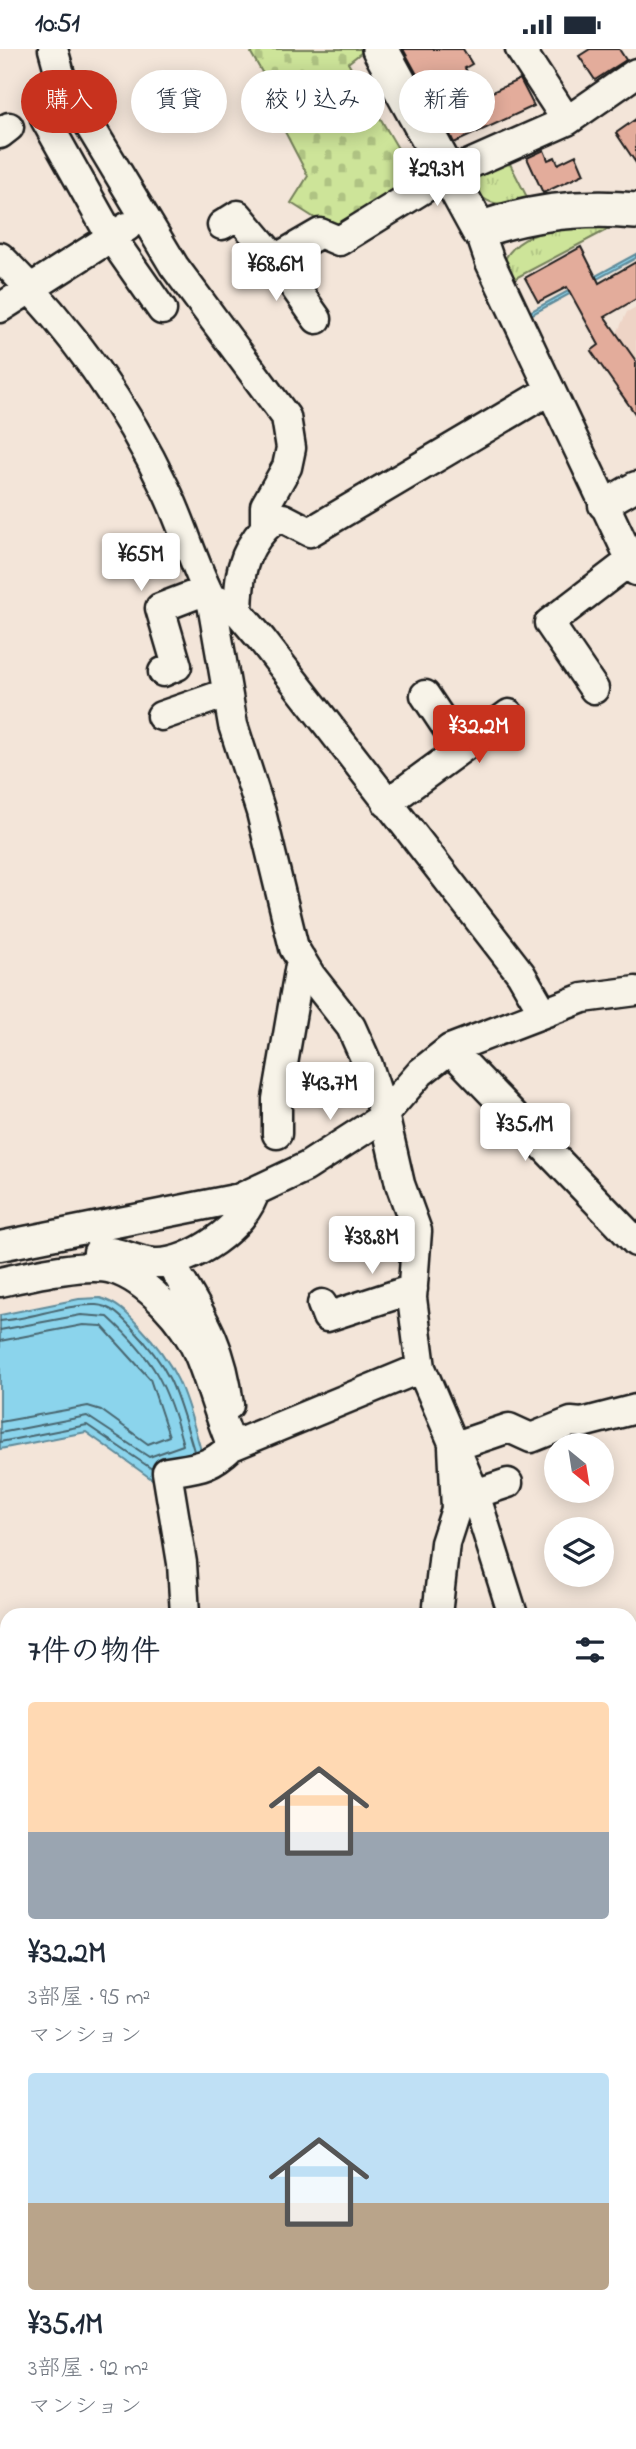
<!DOCTYPE html>
<html lang="ja">
<meta charset="utf-8">
<style>
:root{--surface:#fff;--page:#f6f6f7;--text:#1f2937;--muted:#747a83;--accent:#c8321e}
body{margin:0;font-family:"Indie Flower","Klee One",sans-serif;background:var(--page);color:var(--text);height:100vh;display:flex;flex-direction:column;font-size:26px;white-space:nowrap}
*{box-sizing:border-box;margin:0}
p{font-size:23px;color:var(--muted)}
.icon{flex:none;width:38px;height:38px;fill:none;stroke:currentColor;stroke-width:2;stroke-linecap:round;stroke-linejoin:round}
.map{position:relative;flex:1;overflow:hidden}
.side{position:absolute;left:0px;top:1559px;width:637px;height:842px;display:flex;flex-direction:column;background:var(--surface);border-radius:21px 21px 0 0;box-shadow:0 4px 18px #0003}
.side>*{flex:none}
.banner{position:absolute;left:21px;top:21px;width:595px;height:63px;display:flex;gap:14px}
.needle{width:46px;rotate:150deg}
.controls{position:absolute;left:544px;top:1384px;display:grid;gap:14px}
.controls a{display:grid;place-items:center;width:70px;height:70px;border-radius:50%;background:var(--surface);box-shadow:0 4px 18px #0003;font-size:35px}
.price{position:absolute;translate:-50% -60px;padding:0 16px;border-radius:7px;background:#fff;color:#222;font-size:23px;line-height:46px;filter:drop-shadow(0 2px 4px #0008)}
.price::after{content:'';position:absolute;left:50%;top:42px;width:21px;height:16px;margin-left:-10px;background:inherit;clip-path:polygon(0 0,100% 0,50% 100%)}
.price.active{background:var(--accent);color:#fff}
ul{padding:0;list-style:none}
li{display:grid;align-content:center;gap:14px;height:371px;padding:0 28px}
li span{display:grid;place-items:center;height:217px;border-radius:7px;color:#555}
li>.icon{margin-inline-start:auto}
span .icon{width:126px;height:126px;fill:#fffc;stroke-width:1}
li b{font-size:30px}
h2{display:flex;justify-content:space-between;align-items:center;height:84px;padding:0 28px;font-size:30px}
.pill{padding:0 24px;border-radius:32px;background:var(--surface);box-shadow:0 4px 18px #0003;font-size:24px;line-height:63px}
.pill.active{background:var(--accent);color:#fff}
.status{display:flex;justify-content:space-between;align-items:center;height:49px;padding:0 35px;background:var(--surface);direction:ltr}
.status svg{height:19px;fill:currentColor}
.map>svg:first-child{display:block}
.built{fill:#eed4c6}
.grass{fill:url(#grass-tufts);stroke:#74805a;stroke-width:2}
.cemetery{fill:url(#cemetery-stones);stroke:#74805a;stroke-width:2}
.water{fill:#8bd4ec;stroke:#5f8a99;stroke-width:2}
.lines{fill:none;stroke-linecap:round;stroke-linejoin:round}
.shore{stroke:#48666f;stroke-width:2}
.building{fill:#e3ac9b;stroke:#1c1c1c;stroke-width:2}
.minor-casing{stroke:#1c1c1c;stroke-width:33}
.major-casing{stroke:#1c1c1c;stroke-width:40}
.minor{stroke:#f7f3e8;stroke-width:28}
.major{stroke:#f7f3e8;stroke-width:35}
</style>
<div class="status"><b>10:51</b><svg viewBox="0 0 49 12"><path d="M0 12V9h3v3zM5 12V6h3v6zM10 12V3h3v9zM15 12V0h3v12zM26 1h20v11H26zM47 4h2v5h-2z"/></svg></div>
<div class="map">
<svg width="636" height="2400" viewBox="0 0 636 2400">
<defs>
<pattern id="grass-tufts" width="24" height="20" patternUnits="userSpaceOnUse" patternTransform="scale(1.75)"><rect width="24" height="20" fill="#cde499"/><path d="M3 7l-1-3M5 7V3M7 7l1-3M15 17l-1-3M17 17v-4M19 17l1-3" fill="none" stroke="#afc383"/></pattern>
<pattern id="cemetery-stones" width="16" height="16" patternUnits="userSpaceOnUse" patternTransform="scale(1.75)"><rect width="16" height="16" fill="#cde499"/><path d="M2 7V4a2 2 0 0 1 4 0v3zM10 15v-3a2 2 0 0 1 4 0v3z" fill="#afc383"/></pattern>
</defs>
<rect width="100%" height="100%" fill="#f3e5d9"/>
<filter id="ink" filterUnits="userSpaceOnUse"><feTurbulence type="fractalNoise" baseFrequency=".0143" numOctaves="2"/><feDisplacementMap in="SourceGraphic" scale="14" xChannelSelector="R" yChannelSelector="G"/><feConvolveMatrix kernelMatrix="1 2 1 2 8 2 1 2 1" color-interpolation-filters="sRGB"/></filter>
<g filter="url(#ink)">
<path class="built" d="M636 258V366L591 302 617 284 627 263Z"/>
<path class="grass" d="M506 107 528 150C494 159 483 157 465 126Z
M614 177 510 232 503 214C521 174 578 179 614 177Z"/>
<path class="cemetery" d="M257 0H366L348 14 407 115 422 107 432 127 340 185 291 154 308 127 283 79 286 73 280 64 283 60 251 4Z"/>
<path class="water" d="M636 205V209L527 268 526 265Z
M100 1249C117 1254 127 1264 139 1277 183 1322 187 1354 204 1412L165 1416 153 1431 86 1383 0 1400V1266L79 1250Z"/>
<g class="lines">
<path class="shore" d="M0 1272C32 1270 64 1255 96 1256 112 1257 121 1268 132 1279 174 1323 177 1346 194 1402
M0 1281 81 1266 108 1268C154 1310 167 1335 183 1396L149 1408 87 1367 0 1384
M0 1292 83 1276 102 1277 150 1330 169 1387 148 1395 101 1361 88 1357 0 1373
M0 1393 87 1376 152 1420"/>
</g>
<path class="building" d="M403 0H463L472 15 465 19 482 48 520 30 534 57 454 94 433 49 431 51Z
M590 0H619L626 11 595 31 579 7Z
M636 70V114L616 84Z
M544 101 548 111 555 108 558 115 576 106 584 125 543 144 527 109Z
M581 198 599 234 636 213V250L605 268 636 312V366L591 302 599 296 567 238 538 253 525 229Z"/>
<g class="lines">
<g class="minor-casing">
<path id="minor" d="M53 0 61 29 174 217 286 368 291 399 287 418 265 457V479C241 505 239 528 238 563
M520 0 567 72
M45 70 111 188 162 261
M0 85 9 78
M222 176 238 166 275 210 320 184 339 192 447 125 567 72 636 24
M479 181 490 213 636 522
M0 208C68 276 125 354 166 441 183 476 193 514 211 549L234 558 262 591 521 925 543 963
M275 210 317 270
M0 259 127 178
M603 456 636 437
M265 479 274 471 283 469 310 483 550 341
M211 549 233 676 261 763 294 899 311 927 351 978 368 1016 384 1065 400 1135 417 1182 412 1249 421 1319 475 1445 513 1566
M163 623 177 617 160 559 207 541
M594 640 549 574 630 512
M161 667 227 644
M461 700 509 665
M387 754 461 700 425 646
M450 1000 636 1193
M277 1085V1050L301 910
M0 1197 240 1149 306 1118 379 1071 421 1023 450 1000 583 949 636 942
M98 1203C118 1200 136 1214 156 1214 191 1215 246 1177 255 1142
M170 1213C201 1266 222 1294 229 1356
M0 1233C28 1227 85 1213 112 1220 147 1230 185 1273 199 1306 211 1335 219 1367 232 1397
M322 1255 327 1268 413 1240
M475 1445 508 1434
M185 1566 182 1514 167 1423C198 1418 209 1419 232 1397L421 1319
M437 1566 445 1494 456 1460 453 1398 509 1379 531 1389 571 1373 582 1374 636 1360
M630 1662 636 1660
M630 1764 636 1761
M0 1801 7 1800
M630 1857 636 1864
M0 1950 7 1949
M0 2058H7
M630 2165 634 2172
M0 2197 7 2199
M630 2297 634 2295 636 2299
M0 2300 7 2303
M152 2394 155 2400
M260 2394 261 2400
M326 2394 327 2400
M425 2400 426 2394"/>
</g>
<g class="major-casing">
<path id="major" d="M380 0 479 181C530 163 582 157 636 162"/>
</g>
<use href="#minor" class="minor"/>
<use href="#major" class="major"/>
</g>
</g>
</svg>
<div class="controls">
<a><svg class="needle" viewBox="-14 -14 28 28"><path d="M0-13l5 13h-10z" fill="#e53935"/><path d="M0 13l5-13h-10z" fill="#747a83"/></svg></a>
<a><svg class="icon" aria-label="layers" viewBox="0 0 24 24"><path d="M12 4l9 5-9 5-9-5zM3 14l9 5 9-5"/></svg></a>
</div>
<b class="price" style="left:437px;top:159px">¥29.3M</b>
<b class="price" style="left:276px;top:254px">¥68.6M</b>
<b class="price" style="left:141px;top:544px">¥65M</b>
<b class="price active" style="left:479px;top:716px">¥32.2M</b>
<b class="price" style="left:330px;top:1073px">¥43.7M</b>
<b class="price" style="left:525px;top:1114px">¥35.1M</b>
<b class="price" style="left:372px;top:1227px">¥38.8M</b>
<div class="banner">
<a class="pill active">購入</a>
<a class="pill">賃貸</a>
<a class="pill">絞り込み</a>
<a class="pill">新着</a>
</div>
<section class="side">
<h2>7件の物件<svg class="icon" aria-label="filters" viewBox="0 0 24 24"><path d="M4 7h16M4 17h16"/><circle cx="9" cy="7" r="2"/><circle cx="15" cy="17" r="2"/></svg></h2>
<ul>
<li><span style="background:linear-gradient(#ffd9b3 60%,#9aa5b1 0)"><svg class="icon" aria-label="home" viewBox="0 0 24 24"><path d="M3 11l9-7 9 7M6 9v11h12V9"/></svg></span><div><b>¥32.2M</b><p>3部屋 · 95 m²</p><p>マンション</p></div></li>
<li><span style="background:linear-gradient(#bfe0f5 60%,#b9a48a 0)"><svg class="icon" aria-label="home" viewBox="0 0 24 24"><path d="M3 11l9-7 9 7M6 9v11h12V9"/></svg></span><div><b>¥35.1M</b><p>3部屋 · 92 m²</p><p>マンション</p></div></li>
</ul>
</section>
</div>
